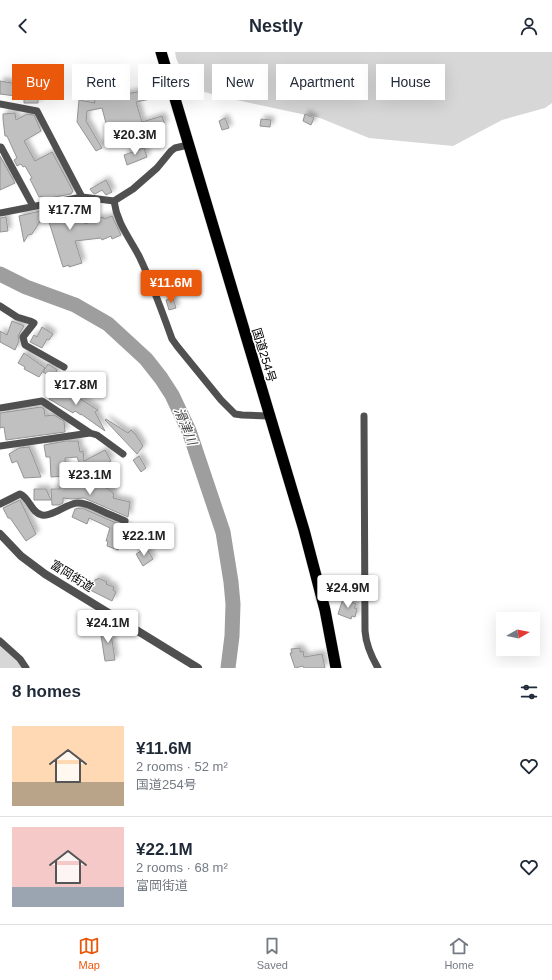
<!DOCTYPE html>
<meta charset="utf-8">
<style>
:root{--surface:#fff;--page:#f2f2f3;--text:#1f2937;--muted:#747a83;--line:#e0e1e3;--accent:#ea580c}
body{margin:0;font-family:Helvetica,"Noto Sans JP",sans-serif;background:var(--page);color:var(--text);height:100vh;display:flex;flex-direction:column;font-size:15px;white-space:nowrap}
*{box-sizing:border-box;margin:0}
p{font-size:13px;color:var(--muted)}
.icon{flex:none;width:22px;height:22px;fill:none;stroke:currentColor;stroke-width:2;stroke-linecap:round;stroke-linejoin:round}
.map{position:relative;height:616px;overflow:hidden}
.details{display:flex;flex-direction:column;background:var(--surface);flex:1}
.details>*{flex:none}
.banner{position:absolute;left:12px;top:12px;width:528px;height:36px;display:flex;gap:8px}
.needle{width:26px;rotate:81deg}
.controls{position:absolute;left:496px;top:560px;display:grid;gap:8px}
.controls a{display:grid;place-items:center;width:44px;height:44px;border-radius:0px;background:var(--surface);box-shadow:0 4px 16px #0002;font-size:20px}
.price{position:absolute;translate:-50% -34px;padding:0 9px;border-radius:4px;background:#fff;color:#222;font-size:13px;line-height:26px;filter:drop-shadow(0 1px 2px #0008)}
.price::after{content:'';position:absolute;left:50%;top:24px;width:12px;height:9px;margin-left:-6px;background:inherit;clip-path:polygon(0 0,100% 0,50% 100%)}
.price.selected{background:var(--accent);color:#fff}
ul{padding:0;list-style:none}
li{display:flex;align-items:center;gap:12px;height:100px;padding:0 12px}
li+li{border-top:1px solid var(--line)}
li span{display:grid;place-items:center;flex:none;width:112px;height:80px;border-radius:0px;color:#555}
li>.icon{margin-inline-start:auto}
span .icon{width:48px;height:48px;fill:#fffc;stroke-width:1}
li b{font-size:17px}
h2{display:flex;justify-content:space-between;align-items:center;height:48px;padding:0 12px;font-size:17px}
.chip{padding:0 14px;border-radius:0px;background:var(--surface);box-shadow:0 4px 16px #0002;font-size:14px;line-height:36px}
.chip.selected{background:var(--accent);color:#fff}
header{display:flex;justify-content:space-between;align-items:center;height:52px;padding:0 12px;background:var(--surface);font-size:18px;font-weight:700}
.tabs{display:flex;justify-content:space-around;align-items:center;height:56px;border-top:1px solid var(--line);background:var(--surface);font-size:11px;color:var(--muted)}
.tabs a{display:grid;justify-items:center;gap:2px}
.tabs .selected{color:var(--accent)}
.map>svg:first-child{display:block}
.green{fill:#d7d7d7}
.lines{fill:none;stroke-linecap:round;stroke-linejoin:round}
.river{stroke:#9e9e9e;stroke-width:15}
.building{fill:#c0c0c0;stroke:#949494;filter:url(#shadow)}
.trunk-casing{stroke:#dbdbdb;stroke-width:12}
.minor{stroke:#505050;stroke-width:7}
.tertiary{stroke:#505050;stroke-width:8}
.trunk{stroke:#000;stroke-width:11}
.labels{text-anchor:middle;stroke-width:3;stroke-linejoin:round;paint-order:stroke}
.street-label{font-size:12px;fill:#000;stroke:#fff}
.water-label{font-size:13px;font-style:italic;fill:#3f3f3f;stroke:#fff}
</style>
<header><svg class="icon" aria-label="back" viewBox="0 0 24 24"><path d="M15 5l-7 7 7 7"/></svg>Nestly<svg class="icon" aria-label="person" viewBox="0 0 24 24"><circle cx="12" cy="8" r="4"/><path d="M4 21q1-7 8-7t8 7"/></svg></header>
<div class="map">
<svg width="552" height="616" viewBox="0 0 552 616">
<defs>
<filter id="shadow"><feDropShadow dx="3.5" dy="-3.5" stdDeviation="2" flood-color="#0004"/></filter>
</defs>
<rect width="100%" height="100%" fill="#fff"/>
<path class="green" d="M175 0H552V51L545 56 502 68 453 94 369 86 320 66 218 44 192 36 184 24 176 6Z
M0 593 26 616H0Z"/>
<g class="lines">
<path class="river" d="M0 222 26 235 75 253 108 272 146 307 161 326 172 343 189 379 223 480 231 530 233 552 232 584 228 616"/>
</g>
<path class="building" d="M0 29 17 32V36H38V51H24V45L0 42Z
M153 37 155 46 136 50 142 70 162 64 165 73 145 79 146 84 112 94 102 56 87 59 86 69 102 96 96 99 77 70 79 48 95 51 94 48Z
M15 61 16 68 27 62 34 63 41 79 24 89 35 109 52 100 73 139 71 142 44 147 42 144 39 145 30 127 32 126 25 114 23 115 21 112 17 114 14 108 17 106 7 84H5L3 67V62Z
M305 62 314 66 311 73 303 69Z
M225 66 229 76 222 78 219 69Z
M261 67 271 68 270 75 260 74Z
M144 96 147 105 127 113 124 103Z
M0 104 15 131 0 138Z
M106 128 112 140 106 143 102 138 95 142 93 141 90 137Z
M53 156 54 161 64 158 65 162 79 157 85 172 103 165 104 167 112 164 121 183 112 187 111 184 102 188 101 186 75 189 82 211 69 215V213L63 215 46 160 32 182 28 183 24 190 19 164Z
M6 165 8 179 0 180V166Z
M173 246 176 256 169 258 166 248Z
M12 269 24 274 18 284 19 289 15 298 0 290V279L7 283Z
M42 275 53 282 49 288 47 287 42 296 30 290 34 283 37 285Z
M24 301 45 316 39 325 24 317 25 315 18 311Z
M48 312 57 318 53 326 43 320Z
M55 336 65 341 66 340 74 343 98 358 95 360 105 379 81 362V363L75 359 73 361 49 347Z
M41 355 44 357 45 364 54 363 64 369 65 380 6 388 4 375 0 376V361Z
M106 367 128 381 131 378 136 383 143 394 137 402 105 368Z
M66 389H78L80 400 83 399 84 409 105 398 111 409 93 418 94 419 84 423 77 405 65 406 66 424 51 425 50 405H46L44 393Z
M29 395 34 407 41 425 24 426 17 409 12 411 9 402 19 396Z
M139 404 146 416 141 420 133 408Z
M60 428 66 429V430L93 433 107 436 114 442 113 446 130 450 128 465 84 446 72 447 63 446V451L59 453H52L51 437H60Z
M34 437H46L51 448H34Z
M20 448 36 482 26 489 10 466H8L3 456Z
M82 456 123 474H127L118 498 107 494 108 489H106L110 476 89 466 87 472 72 465 75 457Z
M146 496 153 507 143 514 136 502Z
M98 526 107 530 106 532 114 535 113 538 116 540 112 549 88 537 96 527 97 528Z
M343 547 356 552 354 556 357 557 355 565 352 564 351 567 338 562Z
M110 575 115 608 105 609 100 577Z
M300 596V600L303 599 304 605 322 602 325 616H304L303 614 295 616 290 601H292L291 597Z"/>
<g class="lines">
<g class="trunk-casing">
<path id="trunk" d="M161 0 304 478 325 558 336 616"/>
</g>
<path class="minor" d="M0 52 37 59 82 145
M0 95H1L33 154
M114 149C117 171 129 185 139 204 152 231 162 259 172 287L177 294 221 348 235 362 242 363 269 364
M0 161 82 145 114 149 133 137 157 116 171 99 175 96 188 93
M0 254 17 265 30 269 34 271 23 285 25 293 64 315
M0 356 42 349 90 381
M364 364 365 579C366 593 371 604 378 616
M0 394 90 381 97 383 123 402
M0 452 20 442C30 446 31 461 42 463 52 465 66 452 77 451 86 450 92 455 100 458 108 462 117 465 125 469
M0 589 20 607 26 616"/>
<path class="tertiary" d="M0 482 21 504 45 522 198 616"/>
<use href="#trunk" class="trunk"/>
</g>
<g class="labels">
<g class="street-label">
<text transform="translate(264 303) rotate(73)" y="4">国道254号</text>
<text transform="translate(72 524) rotate(32)" y="4">富岡街道</text>
</g>
<g class="water-label">
<text transform="translate(186 374) rotate(68)" y="5">滑津川</text>
</g>
</g>
</svg>
<div class="controls">
<a><svg class="needle" viewBox="-14 -14 28 28"><path d="M0-13l5 13h-10z" fill="#e53935"/><path d="M0 13l5-13h-10z" fill="#747a83"/></svg></a>
</div>
<b class="price" style="left:135px;top:104px">¥20.3M</b>
<b class="price" style="left:70px;top:179px">¥17.7M</b>
<b class="price selected" style="left:171px;top:252px">¥11.6M</b>
<b class="price" style="left:76px;top:354px">¥17.8M</b>
<b class="price" style="left:90px;top:444px">¥23.1M</b>
<b class="price" style="left:144px;top:505px">¥22.1M</b>
<b class="price" style="left:348px;top:557px">¥24.9M</b>
<b class="price" style="left:108px;top:592px">¥24.1M</b>
<div class="banner">
<a class="chip selected">Buy</a>
<a class="chip">Rent</a>
<a class="chip">Filters</a>
<a class="chip">New</a>
<a class="chip">Apartment</a>
<a class="chip">House</a>
</div>
</div>
<section class="details">
<h2>8 homes<svg class="icon" aria-label="filters" viewBox="0 0 24 24"><path d="M4 7h16M4 17h16"/><circle cx="9" cy="7" r="2"/><circle cx="15" cy="17" r="2"/></svg></h2>
<ul>
<li><span style="background:linear-gradient(#ffd9b3 70%,#b9a48a 0)"><svg class="icon" aria-label="home" viewBox="0 0 24 24"><path d="M3 11l9-7 9 7M6 9v11h12V9"/></svg></span><div><b>¥11.6M</b><p>2 rooms · 52 m²</p><p>国道254号</p></div><svg class="icon" aria-label="heart" viewBox="0 0 24 24"><path d="M12 20l-8-8c-3-5 5-10 8-4 3-6 11-1 8 4z"/></svg></li>
<li><span style="background:linear-gradient(#f6c9c9 75%,#9aa5b1 0)"><svg class="icon" aria-label="home" viewBox="0 0 24 24"><path d="M3 11l9-7 9 7M6 9v11h12V9"/></svg></span><div><b>¥22.1M</b><p>2 rooms · 68 m²</p><p>富岡街道</p></div><svg class="icon" aria-label="heart" viewBox="0 0 24 24"><path d="M12 20l-8-8c-3-5 5-10 8-4 3-6 11-1 8 4z"/></svg></li>
</ul>
</section>
<nav class="tabs">
<a class="selected"><svg class="icon" aria-label="map" viewBox="0 0 24 24"><path d="M3 6l6-2 6 2 6-2v14l-6 2-6-2-6 2zM9 4v14M15 6v14"/></svg>Map</a>
<a><svg class="icon" aria-label="saved" viewBox="0 0 24 24"><path d="M7 4h10v16l-5-4-5 4z"/></svg>Saved</a>
<a><svg class="icon" aria-label="home" viewBox="0 0 24 24"><path d="M3 11l9-7 9 7M6 9v11h12V9"/></svg>Home</a>
</nav>
